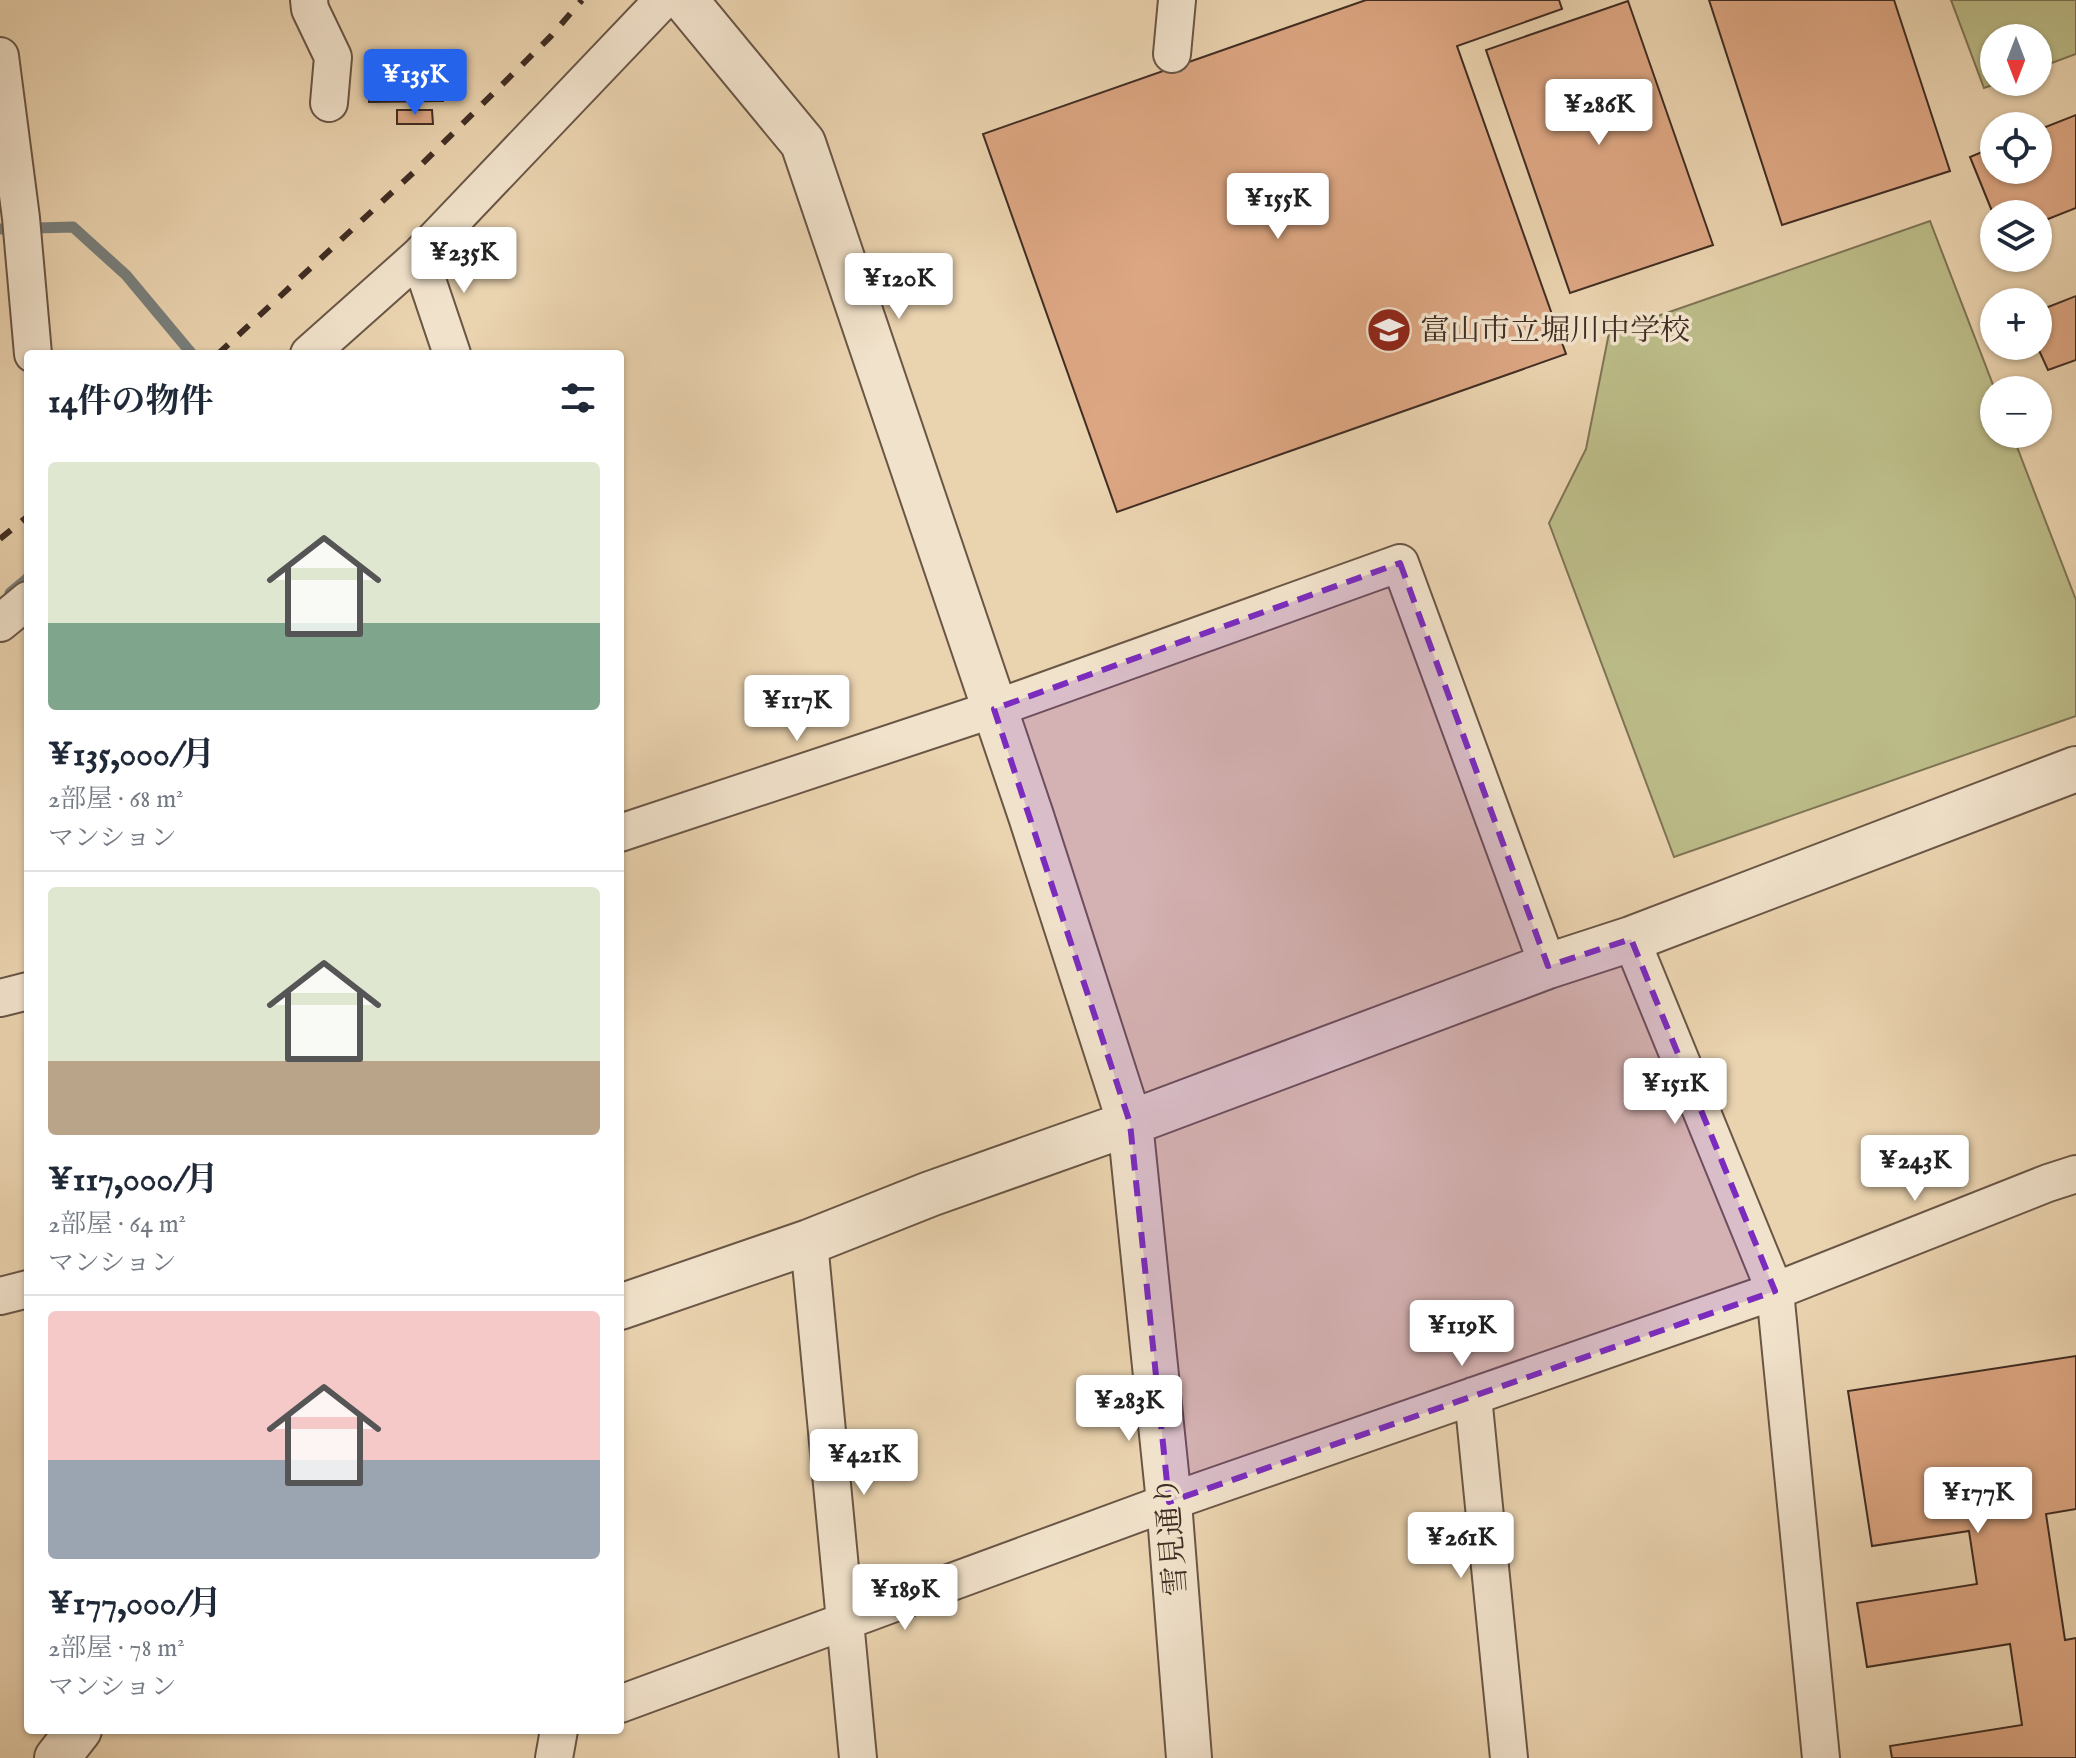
<!DOCTYPE html>
<html lang="ja">
<meta charset="utf-8">
<style>
:root{--surface:#fff;--page:#f2f2f3;--text:#1f2937;--muted:#747a83;--line:#e0e1e3;--accent:#2563eb}
body{margin:0;font-family:"IM FELL English","Noto Serif JP",serif;background:var(--page);color:var(--text);height:100vh;display:flex;flex-direction:column;font-size:30px;white-space:nowrap}
*{box-sizing:border-box;margin:0}
p{font-size:26px;color:var(--muted)}
.icon{flex:none;width:44px;height:44px;fill:none;stroke:currentColor;stroke-width:2;stroke-linecap:round;stroke-linejoin:round}
.map{position:relative;flex:1;overflow:hidden}
.drawer{position:absolute;left:24px;top:350px;width:600px;height:1384px;display:flex;flex-direction:column;background:var(--surface);border-radius:8px;box-shadow:0 2px 6px #0004}
.drawer>*{flex:none}
.needle{width:52px;rotate:180deg}
.controls{position:absolute;left:1980px;top:24px;display:grid;gap:16px}
.controls a{display:grid;place-items:center;width:72px;height:72px;border-radius:50%;background:var(--surface);box-shadow:0 2px 6px #0004;font-size:40px}
.price{position:absolute;translate:-50% -68px;padding:0 18px;border-radius:8px;background:#fff;color:#222;font-size:26px;line-height:52px;filter:drop-shadow(0 2px 4px #0008)}
.price::after{content:'';position:absolute;left:50%;top:48px;width:24px;height:18px;margin-left:-12px;background:inherit;clip-path:polygon(0 0,100% 0,50% 100%)}
.price.current{background:var(--accent);color:#fff}
ul{padding:0;list-style:none}
li{display:grid;align-content:center;gap:16px;height:424px;padding:0 24px}
li+li{border-top:2px solid var(--line)}
li span{display:grid;place-items:center;height:248px;border-radius:8px;color:#555}
li>.icon{margin-inline-start:auto}
span .icon{width:144px;height:144px;fill:#fffc;stroke-width:1}
li b{font-size:34px}
h2{display:flex;justify-content:space-between;align-items:center;height:96px;padding:0 24px;font-size:34px}
.map>svg:first-child{display:block}
.green{fill:#bbbb87;stroke:#7e7455;stroke-width:2}
.lines{fill:none;stroke-linecap:round;stroke-linejoin:round}
.stream{stroke:#787f7c;stroke-width:11}
.building{fill:#dca682;stroke:#402d23;stroke-width:2}
.minor-casing{stroke:#6a5646;stroke-width:40}
.tertiary-casing{stroke:#6a5646;stroke-width:48}
.minor{stroke:#f1e2cb;stroke-width:36}
.tertiary{stroke:#f1e2cb;stroke-width:44}
.rail{stroke:#402d23;stroke-width:6;stroke-dasharray:14 14;stroke-linecap:butt}
.marked{fill:#7b2cbf;fill-opacity:0.2;stroke:#7b2cbf;stroke-width:6;stroke-dasharray:16 10;stroke-linejoin:round}
.labels{text-anchor:middle;stroke-width:7;stroke-linejoin:round;paint-order:stroke}
.poi-label{font-size:30px;fill:#402d23;stroke:#f1e2cb;text-anchor:start}
.street-label{font-size:30px;fill:#402d23;stroke:#f1e2cb}
</style>
<div class="map">
<svg width="2076" height="1758" viewBox="0 0 2076 1758">
<rect width="100%" height="100%" fill="#ead3af"/>
<filter id="stains"><feTurbulence type="fractalNoise" baseFrequency=".0025" numOctaves="4"/><feColorMatrix values="0 0 0 0 .2 0 0 0 0 .09 0 0 0 0 .02 0 0 0 .5 -.17"/></filter>
<radialGradient id="worn" r=".72"><stop offset=".6" stop-color="#630" stop-opacity="0"/><stop offset="1" stop-color="#630" stop-opacity=".3"/></radialGradient>
<path class="green" d="M1951 0H2076V54L2038 68V38H1994V82H2001L1984 88Z
M1930 221 1995 390 1994 434H2012L2076 600V716L1674 857 1549 523 1586 449 1609 333Z"/>
<g class="lines">
<path class="stream" d="M0 229 73 227 126 275 192 354
M10 593 28 578"/>
</g>
<path class="building" d="M1366 0H1559L1562 9 1457 46 1566 354 1117 512 983 134Z
M1709 0H1894L1950 171 1782 225Z
M1628 1 1713 245 1570 293 1486 50Z
M442 59 443 101 369 102V88L387 87V61Z
M397 110H432L433 124H397Z
M2076 115V208L2038 223V214H1994V216L1970 157 1994 147V170H2038V130Z
M2076 296V360L2048 370 2037 346 2038 311Z
M2076 1356V1509L2046 1514 2065 1640 2076 1638V1758H1892L1890 1746 2022 1725 2010 1644 1867 1667 1857 1603 1977 1584 1969 1531 1872 1546 1848 1391Z"/>
<g class="lines">
<g class="minor-casing">
<path id="minor" d="M309 0 310 9 333 57 329 103
M1172 54 1177 0
M0 56 21 218 33 354
M419 256 452 354
M309 354 419 256 663 0
M0 623 28 600
M620 833 994 709 1400 563 1548 966
M1631 939 1775 1291 1821 1758
M0 998 28 991
M809 1242 858 1758
M0 1296 28 1289
M1473 1396 1509 1758
M620 1704 1169 1502 1775 1291 2048 1183 2076 1174
M554 1758 559 1730"/>
</g>
<g class="tertiary-casing">
<path id="tertiary" d="M685 0 803 143 1031 816 1130 1123 1169 1502 1189 1758
M620 1307 809 1242 930 1194 1130 1123 1548 966 1631 939 2076 769
M57 1758 79 1730"/>
</g>
<use href="#minor" class="minor"/>
<use href="#tertiary" class="tertiary"/>
<path class="rail" d="M218 354 415 171 551 36 582 0
M0 539 28 516"/>
</g>
<path class="marked" d="M1400 563 1548 966 1631 939 1775 1291 1169 1502 1130 1123 994 709Z"/>
<defs>
<g id="school-disc" transform="scale(2.3)"><circle r="9.5" fill="#8f2418" stroke="#f1e2cb"/><path d="M0-5L7-2L0 1L-7-2ZM-4 1L0 2.5L4 1V4Q0 6-4 4Z" fill="#fff"/></g>
</defs>
<g fill-rule="evenodd">
<use href="#school-disc" x="1389" y="330"/>
</g>
<g class="labels">
<g class="poi-label">
<text x="1420" y="340">富山市立堀川中学校</text>
</g>
<g class="street-label">
<text transform="translate(1171 1536) rotate(-95)" y="10">雪見通り</text>
</g>
</g>
<rect width="100%" height="100%" filter="url(#stains)"/>
<rect width="100%" height="100%" fill="url(#worn)"/>
</svg>
<div class="controls">
<a><svg class="needle" viewBox="-14 -14 28 28"><path d="M0-13l5 13h-10z" fill="#e53935"/><path d="M0 13l5-13h-10z" fill="#747a83"/></svg></a>
<a><svg class="icon" aria-label="locate" viewBox="0 0 24 24"><circle cx="12" cy="12" r="6"/><path d="M12 2v4M12 18v4M2 12h4M18 12h4"/></svg></a>
<a><svg class="icon" aria-label="layers" viewBox="0 0 24 24"><path d="M12 4l9 5-9 5-9-5zM3 14l9 5 9-5"/></svg></a>
<a>+</a>
<a>−</a>
</div>
<b class="price current" style="left:415px;top:117px">¥135K</b>
<b class="price" style="left:1599px;top:147px">¥286K</b>
<b class="price" style="left:1278px;top:241px">¥155K</b>
<b class="price" style="left:464px;top:295px">¥235K</b>
<b class="price" style="left:899px;top:321px">¥120K</b>
<b class="price" style="left:797px;top:743px">¥117K</b>
<b class="price" style="left:1675px;top:1126px">¥151K</b>
<b class="price" style="left:1915px;top:1203px">¥243K</b>
<b class="price" style="left:1462px;top:1368px">¥119K</b>
<b class="price" style="left:1129px;top:1443px">¥283K</b>
<b class="price" style="left:864px;top:1497px">¥421K</b>
<b class="price" style="left:1978px;top:1535px">¥177K</b>
<b class="price" style="left:1461px;top:1580px">¥261K</b>
<b class="price" style="left:905px;top:1632px">¥189K</b>
<section class="drawer">
<h2>14件の物件<svg class="icon" aria-label="filters" viewBox="0 0 24 24"><path d="M4 7h16M4 17h16"/><circle cx="9" cy="7" r="2"/><circle cx="15" cy="17" r="2"/></svg></h2>
<ul>
<li><span style="background:linear-gradient(#dfe7d0 65%,#7fa58c 0)"><svg class="icon" aria-label="home" viewBox="0 0 24 24"><path d="M3 11l9-7 9 7M6 9v11h12V9"/></svg></span><div><b>¥135,000/月</b><p>2部屋 · 68 m²</p><p>マンション</p></div></li>
<li><span style="background:linear-gradient(#dfe7d0 70%,#b9a48a 0)"><svg class="icon" aria-label="home" viewBox="0 0 24 24"><path d="M3 11l9-7 9 7M6 9v11h12V9"/></svg></span><div><b>¥117,000/月</b><p>2部屋 · 64 m²</p><p>マンション</p></div></li>
<li><span style="background:linear-gradient(#f6c9c9 60%,#9aa5b1 0)"><svg class="icon" aria-label="home" viewBox="0 0 24 24"><path d="M3 11l9-7 9 7M6 9v11h12V9"/></svg></span><div><b>¥177,000/月</b><p>2部屋 · 78 m²</p><p>マンション</p></div></li>
</ul>
</section>
</div>
